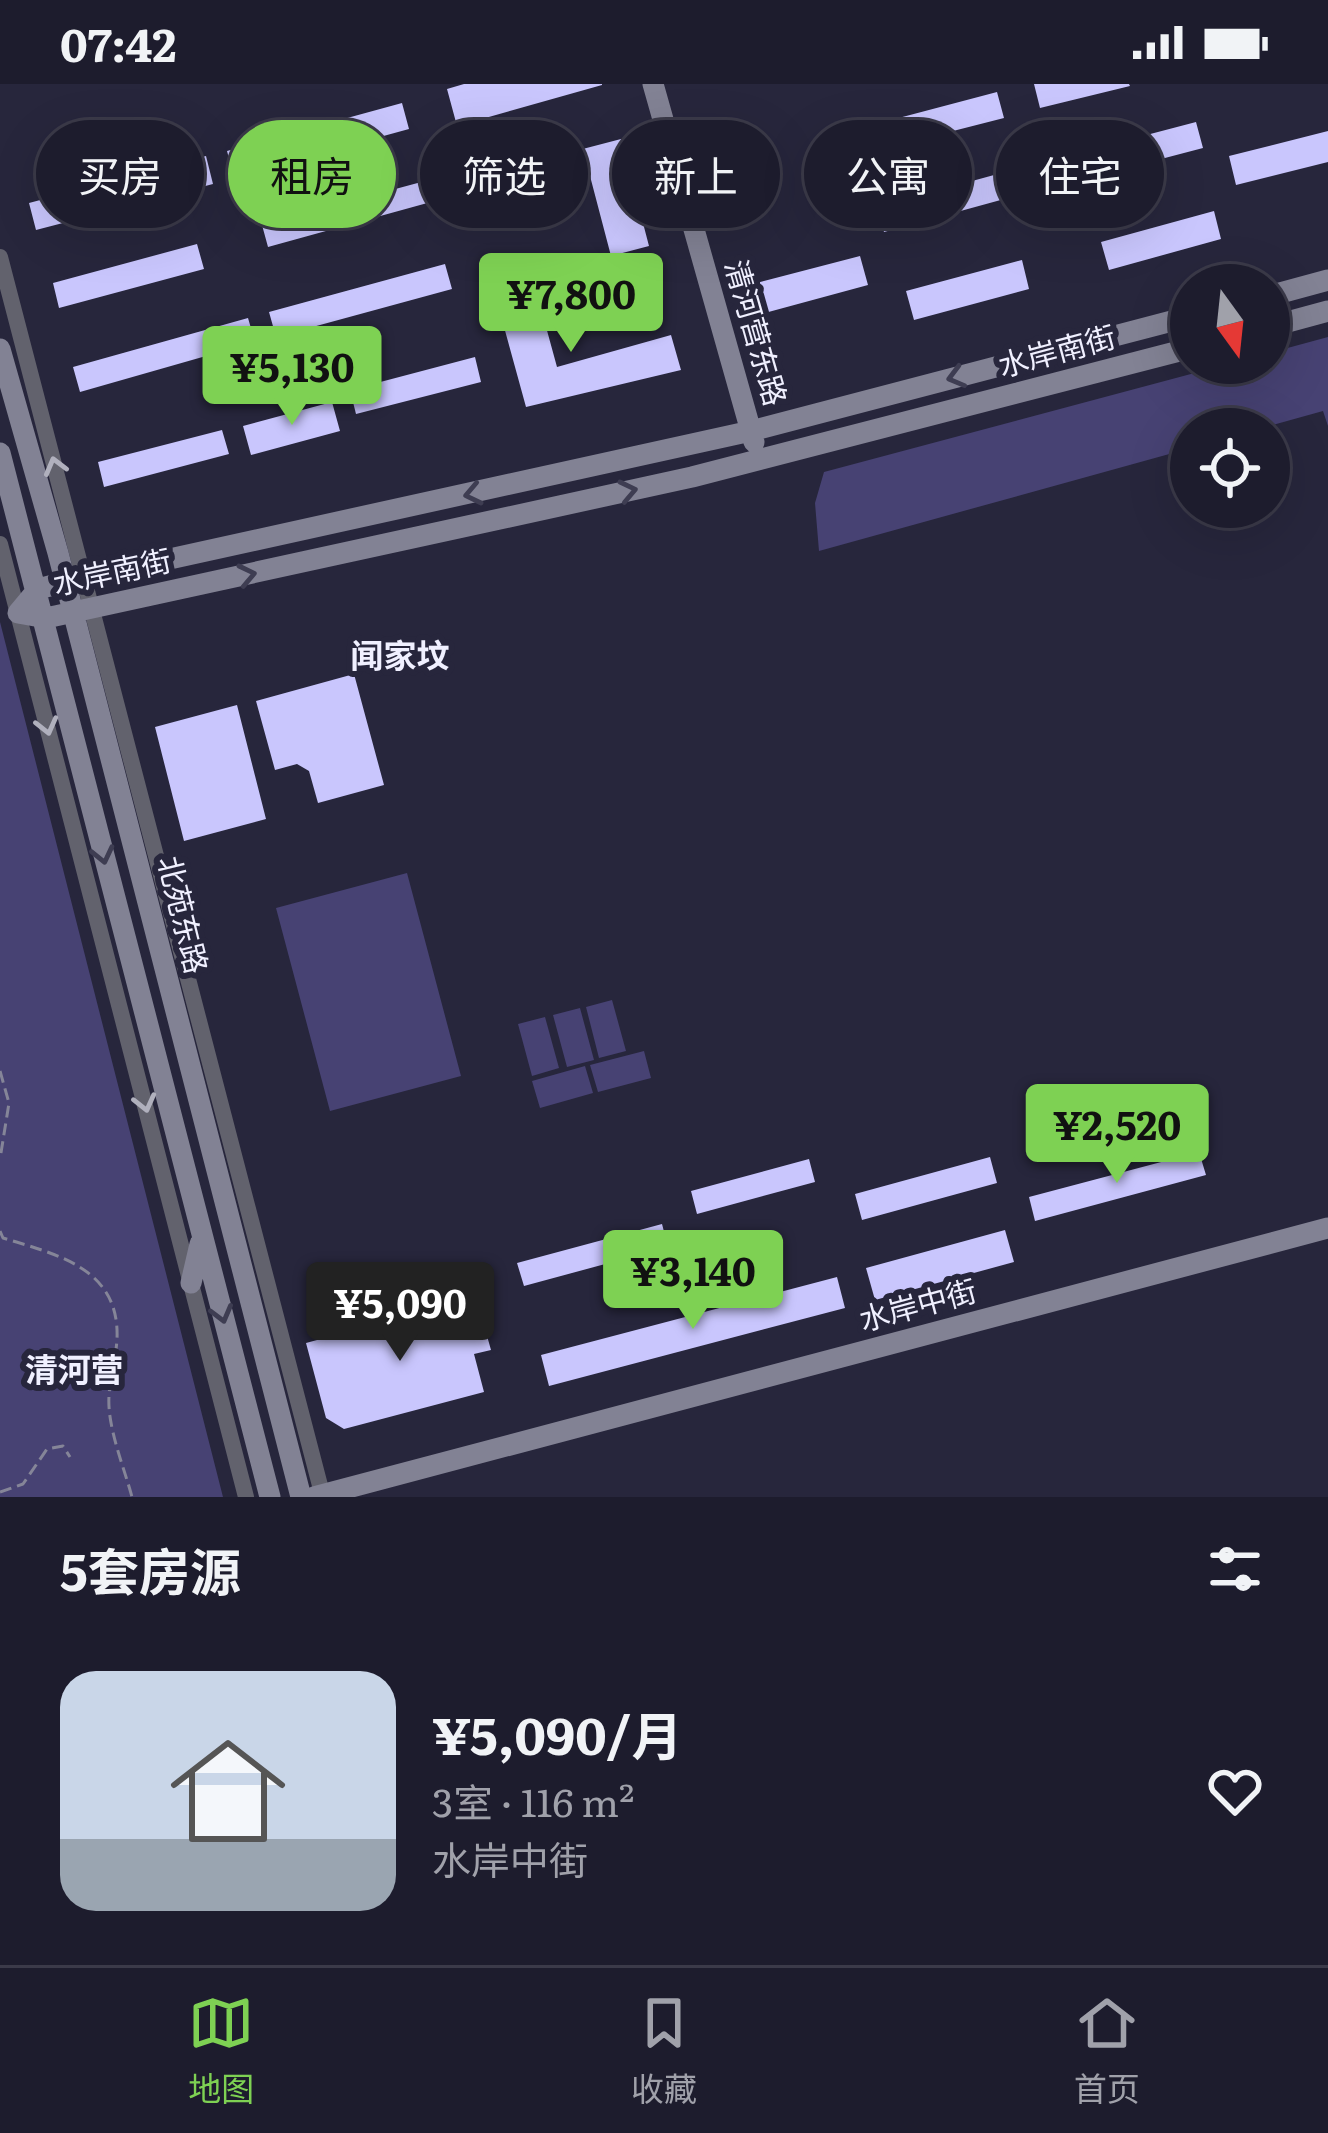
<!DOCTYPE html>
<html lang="zh">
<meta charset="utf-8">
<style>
:root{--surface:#1d1c2d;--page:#2a2939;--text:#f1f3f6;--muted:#a0a1aa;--line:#3b3a49;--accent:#7ed153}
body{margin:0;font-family:Literata,"Noto Sans SC",serif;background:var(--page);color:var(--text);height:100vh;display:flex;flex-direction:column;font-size:45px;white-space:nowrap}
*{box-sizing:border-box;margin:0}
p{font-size:39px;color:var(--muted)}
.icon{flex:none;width:66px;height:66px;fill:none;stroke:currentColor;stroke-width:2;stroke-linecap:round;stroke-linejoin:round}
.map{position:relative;height:1413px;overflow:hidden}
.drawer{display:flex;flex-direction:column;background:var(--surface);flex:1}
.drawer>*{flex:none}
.banner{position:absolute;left:36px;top:36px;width:1257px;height:108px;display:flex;gap:24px}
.needle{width:78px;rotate:165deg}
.controls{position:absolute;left:1170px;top:180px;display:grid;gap:24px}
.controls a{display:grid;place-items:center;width:120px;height:120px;border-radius:50%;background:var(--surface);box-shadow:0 12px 48px #0002,0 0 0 3px var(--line);font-size:60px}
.price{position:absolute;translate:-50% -102px;padding:0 27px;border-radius:12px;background:var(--accent);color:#111;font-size:39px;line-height:78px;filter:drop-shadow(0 3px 6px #0008)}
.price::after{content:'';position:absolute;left:50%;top:72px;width:36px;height:27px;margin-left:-18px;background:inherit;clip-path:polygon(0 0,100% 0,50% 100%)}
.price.on{background:#222;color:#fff}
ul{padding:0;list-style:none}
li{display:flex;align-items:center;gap:36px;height:300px;padding:0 60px}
li span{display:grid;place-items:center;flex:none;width:336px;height:240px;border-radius:36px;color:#555}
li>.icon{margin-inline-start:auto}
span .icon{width:144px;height:144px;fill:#fffc;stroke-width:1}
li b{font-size:51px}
h2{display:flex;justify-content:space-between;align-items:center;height:144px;padding:0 60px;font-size:51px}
.chip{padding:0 42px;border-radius:54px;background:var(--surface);box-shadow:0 12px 48px #0002,0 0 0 3px var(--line);font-size:42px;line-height:108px}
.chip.on{background:var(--accent);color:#111}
.status{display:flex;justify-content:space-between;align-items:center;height:84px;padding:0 60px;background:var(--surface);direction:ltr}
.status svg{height:33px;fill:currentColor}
.menu{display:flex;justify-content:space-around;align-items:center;height:168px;border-top:3px solid var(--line);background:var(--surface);font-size:33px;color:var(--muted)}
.menu a{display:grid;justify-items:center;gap:6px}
.menu .on{color:var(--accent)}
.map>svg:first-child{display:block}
.green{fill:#474273}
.building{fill:#c9c6fd}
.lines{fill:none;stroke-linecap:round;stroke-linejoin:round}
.path{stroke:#858598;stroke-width:3;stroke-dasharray:12 6;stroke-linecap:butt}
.street{stroke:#62626d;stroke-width:16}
.secondary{stroke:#828294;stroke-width:21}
.oneway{stroke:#3e3d52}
.oneway2{stroke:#b0b0bd}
.labels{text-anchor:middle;stroke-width:12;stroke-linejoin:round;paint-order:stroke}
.street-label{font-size:30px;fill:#f0f0ff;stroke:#27263c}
.neighbourhood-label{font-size:33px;font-weight:bold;fill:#f0f0ff;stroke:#27263c}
</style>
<div class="status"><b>07:42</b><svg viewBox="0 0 49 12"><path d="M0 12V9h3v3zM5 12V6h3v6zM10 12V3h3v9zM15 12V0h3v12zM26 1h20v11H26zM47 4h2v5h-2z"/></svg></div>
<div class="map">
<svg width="1328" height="1413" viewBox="0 0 1328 1413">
<rect width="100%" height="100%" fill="#27263c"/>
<path class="green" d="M1328 253V342L1323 327 1258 345H1191V364L819 467 815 419 824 388 1232 279H1269V269Z
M0 538 223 1413H0Z
M407 789 461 992 330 1027 276 824Z
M612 916 626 967 599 974 586 923Z
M580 924 594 976 567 983 553 931Z
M545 933 559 984 532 992 518 940Z
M644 967 651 994 598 1008 590 981Z
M585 982 593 1009 540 1024 532 997Z"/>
<path class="building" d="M464 0H602V1L457 42 447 5Z
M1034 0H1129L1130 2 1040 24Z
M997 8 1004 34 863 70 857 45Z
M402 19 409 45 234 93 227 67Z
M1196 38 1203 64 1062 101 1055 75Z
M1328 47V78L1236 101 1229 72Z
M621 55 649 162 611 172 590 92 475 122 468 95Z
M206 72 213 100 36 146 29 119Z
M1016 85 1023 110 884 148 877 123Z
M425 97 431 118 268 163 262 141Z
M1214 127 1221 155 1109 186 1101 158Z
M197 160 204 185 59 224 53 199Z
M860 172 868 201 757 231 749 201Z
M1022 176 1029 205 914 236 906 207Z
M445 180 452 205 276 253 269 228Z
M534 199 557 283 671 251 681 286 526 323 495 210Z
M248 234 255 258 80 308 73 283Z
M475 273 481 298 356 330 350 306Z
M332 318 340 347 251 371 243 342Z
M222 346 229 370 104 403 98 378Z
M354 590 384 701 318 719 309 687 297 680 275 686 256 617Z
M237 621 266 735 184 757 155 643Z
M1199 1068 1206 1091 1035 1137 1029 1113Z
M990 1073 997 1099 862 1136 855 1110Z
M809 1075 815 1098 697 1130 691 1107Z
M662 1140 668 1163 524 1202 517 1179Z
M1005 1146 1014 1178 875 1216 866 1184Z
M837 1193 845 1224 549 1302 541 1271Z
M476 1213 491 1266 474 1270 484 1308 344 1345 326 1334 306 1259Z"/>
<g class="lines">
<path class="path" d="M0 987 9 1019 0 1075
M0 1147 3 1154C59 1171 120 1185 117 1255 116 1274 110 1293 109 1312 107 1343 124 1383 132 1413
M0 1408 23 1400 47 1365 63 1362 70 1373"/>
<path class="street" d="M0 173 323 1413
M0 460 246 1413"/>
<path class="secondary" d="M653 0 754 358
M1269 212 1328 196
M1191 232 751 347 65 498 38 505 18 529 46 534 692 393 1191 264
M1269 243 1328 227
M0 265 58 469 301 1413
M0 369 270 1413
M191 1199 200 1160
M314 1413 1328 1144"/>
</g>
<defs><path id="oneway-chevron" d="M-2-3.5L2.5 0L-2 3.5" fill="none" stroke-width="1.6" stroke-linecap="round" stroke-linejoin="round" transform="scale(3)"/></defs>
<g class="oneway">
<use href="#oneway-chevron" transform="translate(956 293) rotate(165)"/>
<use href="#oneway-chevron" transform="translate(628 407) rotate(-12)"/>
<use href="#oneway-chevron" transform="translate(473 410) rotate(168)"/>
<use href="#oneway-chevron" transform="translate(247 491) rotate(-12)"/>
<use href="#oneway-chevron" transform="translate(103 771) rotate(77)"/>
<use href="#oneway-chevron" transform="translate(222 1230) rotate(75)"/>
</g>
<g class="oneway2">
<use href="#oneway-chevron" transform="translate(55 382) rotate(-105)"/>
<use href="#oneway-chevron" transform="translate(47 642) rotate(76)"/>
<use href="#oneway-chevron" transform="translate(145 1019) rotate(76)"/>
</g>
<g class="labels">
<g class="street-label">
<text transform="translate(755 249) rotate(74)" y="10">清河营东路</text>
<text transform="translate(1057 268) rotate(-15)" y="10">水岸南街</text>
<text transform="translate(112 489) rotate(-12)" y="10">水岸南街</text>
<text transform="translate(182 831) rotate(76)" y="10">北苑东路</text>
<text transform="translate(918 1222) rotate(-15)" y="10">水岸中街</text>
</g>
<g class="neighbourhood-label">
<text x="400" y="584">闻家坟</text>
<text x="74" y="1298">清河营</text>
</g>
</g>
</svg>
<div class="controls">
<a><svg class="needle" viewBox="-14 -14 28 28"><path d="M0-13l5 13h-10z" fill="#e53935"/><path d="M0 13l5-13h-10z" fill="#a0a1aa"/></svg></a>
<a><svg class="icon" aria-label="locate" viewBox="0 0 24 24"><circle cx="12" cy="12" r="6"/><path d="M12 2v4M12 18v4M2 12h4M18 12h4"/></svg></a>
</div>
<b class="price" style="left:571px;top:271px">¥7,800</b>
<b class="price" style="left:292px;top:344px">¥5,130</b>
<b class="price" style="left:1117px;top:1102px">¥2,520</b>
<b class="price" style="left:693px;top:1248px">¥3,140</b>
<b class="price on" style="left:400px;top:1280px">¥5,090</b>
<div class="banner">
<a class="chip">买房</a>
<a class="chip on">租房</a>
<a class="chip">筛选</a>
<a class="chip">新上</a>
<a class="chip">公寓</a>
<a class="chip">住宅</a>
</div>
</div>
<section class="drawer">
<h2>5套房源<svg class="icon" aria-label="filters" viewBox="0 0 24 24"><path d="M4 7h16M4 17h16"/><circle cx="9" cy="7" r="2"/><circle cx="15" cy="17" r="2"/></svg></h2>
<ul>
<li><span style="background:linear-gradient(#c9d6e8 70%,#9aa5b1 0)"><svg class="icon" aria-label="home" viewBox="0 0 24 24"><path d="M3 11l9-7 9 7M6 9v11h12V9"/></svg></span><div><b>¥5,090/月</b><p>3室 · 116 m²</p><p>水岸中街</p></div><svg class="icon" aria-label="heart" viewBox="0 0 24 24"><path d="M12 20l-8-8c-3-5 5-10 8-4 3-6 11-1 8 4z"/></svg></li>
</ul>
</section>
<nav class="menu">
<a class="on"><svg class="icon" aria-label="map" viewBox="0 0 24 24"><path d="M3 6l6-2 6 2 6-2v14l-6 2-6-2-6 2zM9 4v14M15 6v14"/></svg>地图</a>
<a><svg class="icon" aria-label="saved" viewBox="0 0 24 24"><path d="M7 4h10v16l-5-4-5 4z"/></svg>收藏</a>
<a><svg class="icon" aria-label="home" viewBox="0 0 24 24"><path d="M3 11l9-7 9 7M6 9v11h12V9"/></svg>首页</a>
</nav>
